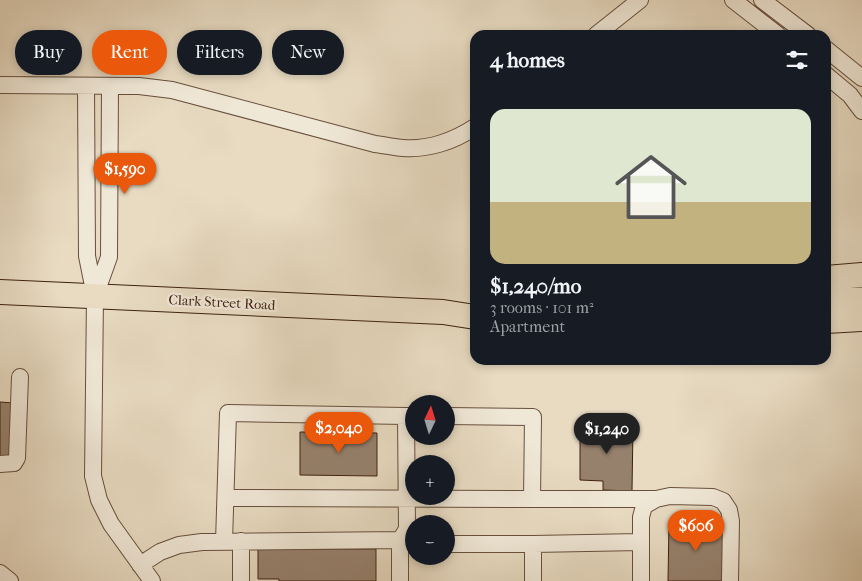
<!DOCTYPE html>
<meta charset="utf-8">
<style>
:root{--surface:#171b24;--page:#20242c;--text:#f1f3f6;--muted:#9ea1a6;--accent:#ea580c}
body{margin:0;font-family:"IM FELL French Canon",serif;background:var(--page);color:var(--text);height:100vh;display:flex;flex-direction:column;font-size:19px;white-space:nowrap}
*{box-sizing:border-box;margin:0}
p{font-size:16px;color:var(--muted)}
.icon{flex:none;width:28px;height:28px;fill:none;stroke:currentColor;stroke-width:2;stroke-linecap:round;stroke-linejoin:round}
.map{position:relative;flex:1;overflow:hidden}
.panel{position:absolute;left:470px;top:30px;width:361px;height:335px;display:flex;flex-direction:column;background:var(--surface);border-radius:15px;box-shadow:0 2px 8px #0003}
.panel>*{flex:none}
.hud{position:absolute;left:15px;top:30px;width:380px;height:45px;display:flex;gap:10px}
.needle{width:32px;rotate:4deg}
.fabs{position:absolute;left:405px;top:395px;display:grid;gap:10px}
.fabs a{display:grid;place-items:center;width:50px;height:50px;border-radius:50%;background:var(--surface);box-shadow:0 2px 8px #0003;font-size:25px}
.price{position:absolute;translate:-50% -42px;padding:0 11px;border-radius:18px;background:var(--accent);color:#fff;font-size:16px;line-height:32px;filter:drop-shadow(0 1px 2px #0008)}
.price::after{content:'';position:absolute;left:50%;top:30px;width:15px;height:11px;margin-left:-8px;background:inherit;clip-path:polygon(0 0,100% 0,50% 100%)}
.price.on{background:#222;color:#fff}
ul{padding:0;list-style:none}
li{display:grid;align-content:center;gap:10px;height:265px;padding:0 20px}
li span{display:grid;place-items:center;height:155px;border-radius:15px;color:#555}
li>.icon{margin-inline-start:auto}
span .icon{width:90px;height:90px;fill:#fffc;stroke-width:1}
li b{font-size:21px}
h2{display:flex;justify-content:space-between;align-items:center;height:60px;padding:0 20px;font-size:21px}
.tag{padding:0 18px;border-radius:22px;background:var(--surface);box-shadow:0 2px 8px #0003;font-size:18px;line-height:45px}
.tag.on{background:var(--accent);color:#fff}
.map>svg:first-child{display:block}
.building{fill:#96816d;stroke:#3e2011}
.lines{fill:none;stroke-linecap:round;stroke-linejoin:round}
.minor-casing{stroke:#684f3d;stroke-width:18}
.major-casing{stroke:#3e2011;stroke-width:23}
.highway-casing{stroke:#3e2011;stroke-width:26}
.minor{stroke:#f0e8d7;stroke-width:16}
.major{stroke:#e8dbc2;stroke-width:21}
.highway{stroke:#e8dbc2;stroke-width:24}
.labels{text-anchor:middle;stroke-width:4.5;stroke-linejoin:round;paint-order:stroke}
.street-label{font-size:14px;fill:#3e2011;stroke:#f0e8d7}
</style>
<div class="map">
<svg width="862" height="581" viewBox="0 0 862 581">
<rect width="100%" height="100%" fill="#e8dbc2"/>
<filter id="stains"><feTurbulence type="fractalNoise" baseFrequency=".004" numOctaves="4"/><feColorMatrix values="0 0 0 0 .2 0 0 0 0 .09 0 0 0 0 .02 0 0 0 .5 -.17"/></filter>
<radialGradient id="worn" r=".72"><stop offset=".6" stop-color="#630" stop-opacity="0"/><stop offset="1" stop-color="#630" stop-opacity=".3"/></radialGradient>
<path class="building" d="M0 402 14 403 11 460 0 459Z
M580 421H609V425H633L632 491 603 490V481L580 480Z
M300 432 377 433V476L300 475Z
M669 522 724 523 722 581H668Z
M258 549H376V581H279V579H258Z"/>
<g class="lines">
<g class="minor-casing">
<path id="minor" d="M733 0 778 35
M762 0 808 35
M596 35 640 0
M826 49 862 78
M826 75 850 95 862 111
M0 85 139 86 172 90 375 144C384 145 393 147 403 148 428 150 454 141 475 127
M86 86 87 256 95 296 93 476 99 500 111 524 152 581
M95 296 109 257 110 86
M0 464 14 463 17 458 20 377
M226 498 532 499 533 417 446 416
M532 499H656
M224 542 228 413 406 416
M446 544H533V581
M533 544 641 542
M140 565 160 552 179 545 202 542 400 540 414 544
M0 573 10 581
M241 581V541
M400 581V540L407 529 406 416H414
M641 581V517L644 506 656 499 670 496 713 497 723 501 729 510 731 521 730 581"/>
</g>
<g class="major-casing">
<path id="major" d="M826 299 862 298"/>
</g>
<g class="highway-casing">
<path id="highway" d="M826 278 862 275
M0 292 443 312 475 317
M826 321 862 319"/>
</g>
<use href="#minor" class="minor"/>
<use href="#major" class="major"/>
<use href="#highway" class="highway"/>
</g>
<g class="labels">
<g class="street-label">
<text transform="translate(222 302) rotate(3)" y="5">Clark Street Road</text>
</g>
</g>
<rect width="100%" height="100%" filter="url(#stains)"/>
<rect width="100%" height="100%" fill="url(#worn)"/>
</svg>
<div class="fabs">
<a><svg class="needle" viewBox="-14 -14 28 28"><path d="M0-13l5 13h-10z" fill="#e53935"/><path d="M0 13l5-13h-10z" fill="#9ea1a6"/></svg></a>
<a>+</a>
<a>−</a>
</div>
<b class="price" style="left:125px;top:195px">$1,590</b>
<b class="price" style="left:339px;top:454px">$2,040</b>
<b class="price on" style="left:607px;top:455px">$1,240</b>
<b class="price" style="left:696px;top:552px">$606</b>
<div class="hud">
<a class="tag">Buy</a>
<a class="tag on">Rent</a>
<a class="tag">Filters</a>
<a class="tag">New</a>
</div>
<section class="panel">
<h2>4 homes<svg class="icon" aria-label="filters" viewBox="0 0 24 24"><path d="M4 7h16M4 17h16"/><circle cx="9" cy="7" r="2"/><circle cx="15" cy="17" r="2"/></svg></h2>
<ul>
<li><span style="background:linear-gradient(#dfe7d0 60%,#c2b280 0)"><svg class="icon" aria-label="home" viewBox="0 0 24 24"><path d="M3 11l9-7 9 7M6 9v11h12V9"/></svg></span><div><b>$1,240/mo</b><p>3 rooms · 101 m²</p><p>Apartment</p></div></li>
</ul>
</section>
</div>
